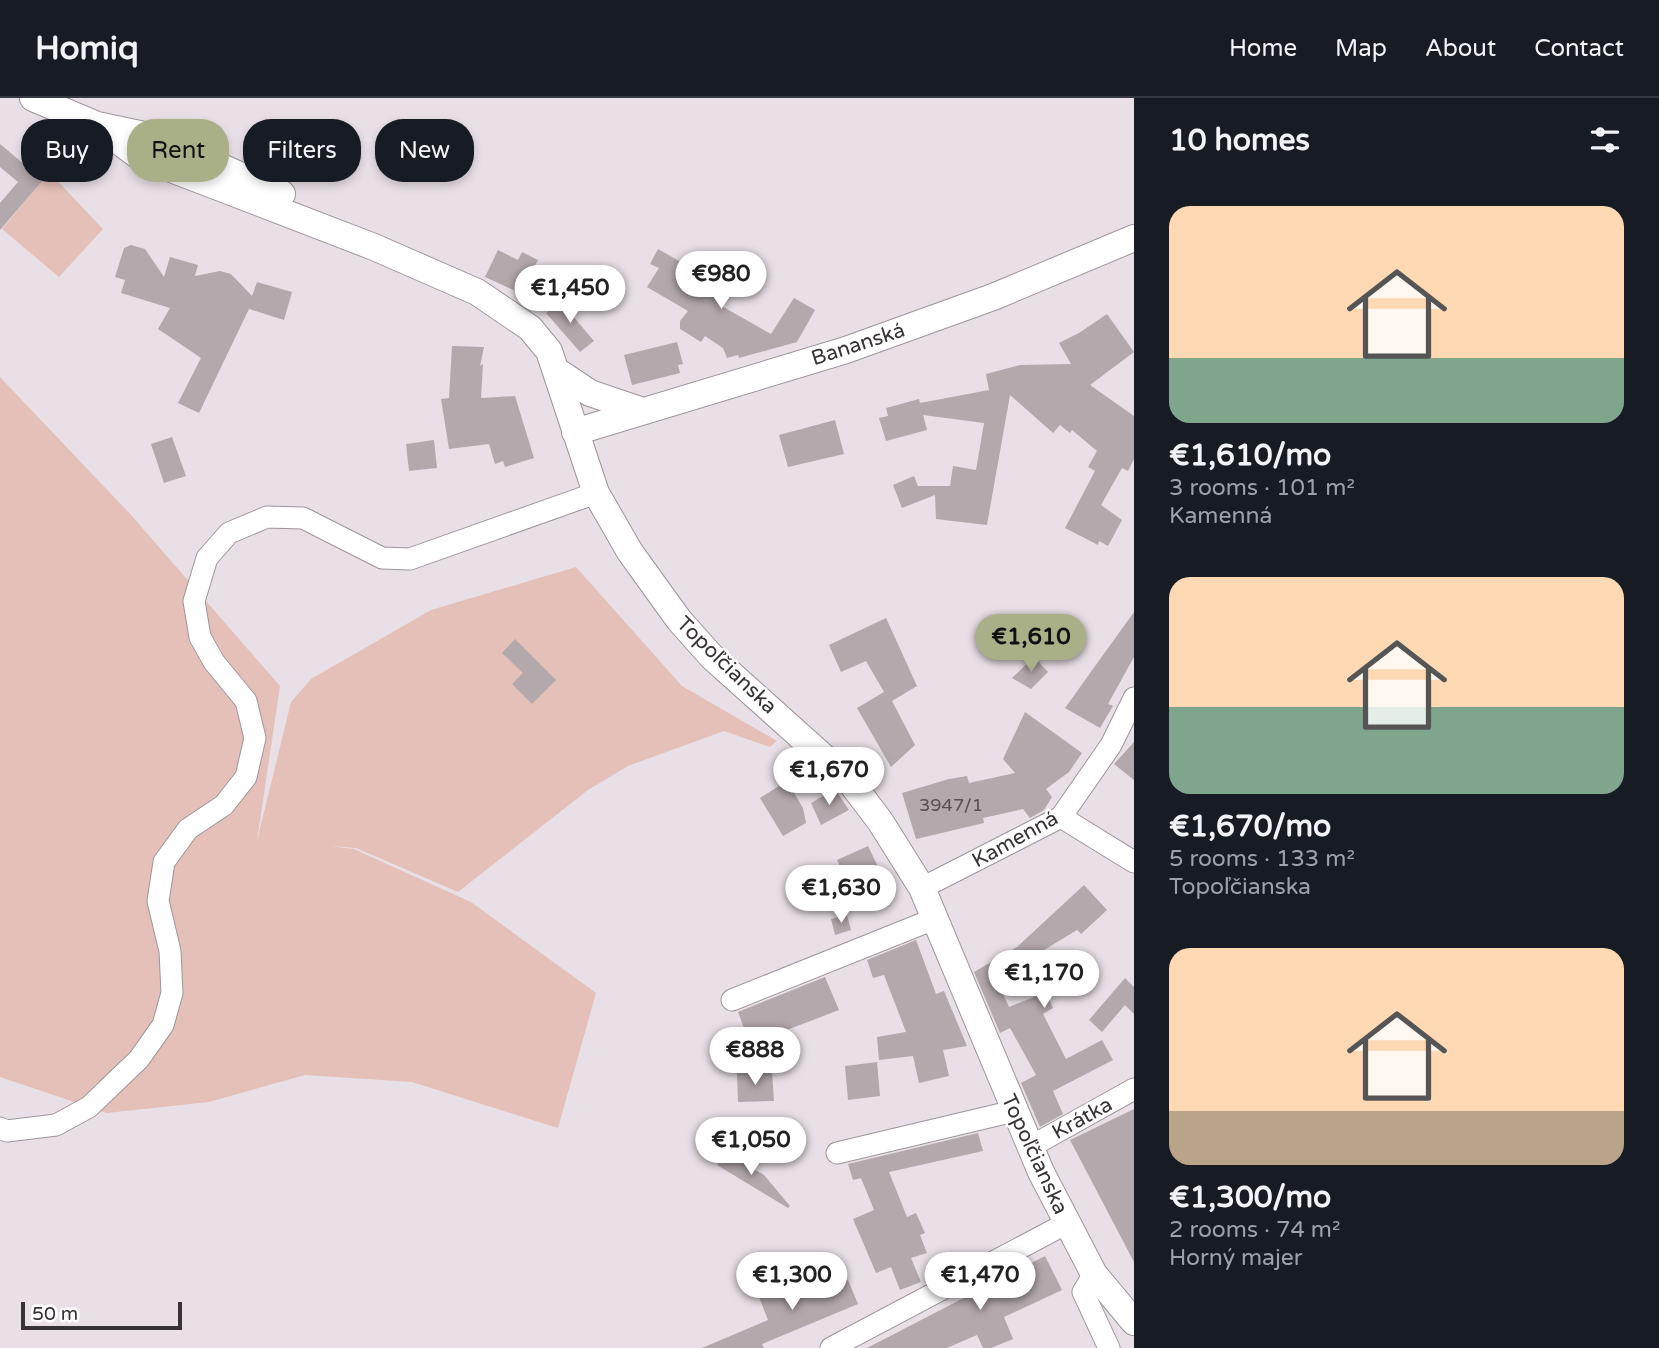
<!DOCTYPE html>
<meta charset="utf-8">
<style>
:root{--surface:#171b24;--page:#242831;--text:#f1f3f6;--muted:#9ea1a6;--line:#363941;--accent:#a9b088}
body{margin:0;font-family:"Varela Round",sans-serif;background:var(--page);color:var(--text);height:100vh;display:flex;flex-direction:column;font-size:26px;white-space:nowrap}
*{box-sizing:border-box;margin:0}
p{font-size:23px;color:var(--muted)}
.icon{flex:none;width:38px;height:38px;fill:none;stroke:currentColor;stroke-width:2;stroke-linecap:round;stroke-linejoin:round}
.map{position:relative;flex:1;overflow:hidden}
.sheet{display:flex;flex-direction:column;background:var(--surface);width:525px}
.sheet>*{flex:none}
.top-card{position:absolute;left:21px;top:21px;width:665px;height:63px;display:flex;gap:14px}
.scale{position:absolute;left:21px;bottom:18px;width:161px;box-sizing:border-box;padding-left:7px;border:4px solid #363235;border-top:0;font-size:19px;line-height:24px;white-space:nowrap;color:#363235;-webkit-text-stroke:5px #fff;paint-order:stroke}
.price{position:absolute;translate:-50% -60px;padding:0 16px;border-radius:24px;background:#fff;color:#222;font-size:23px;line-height:46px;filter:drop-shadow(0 2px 4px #0008)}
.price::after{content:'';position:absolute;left:50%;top:42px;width:21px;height:16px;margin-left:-10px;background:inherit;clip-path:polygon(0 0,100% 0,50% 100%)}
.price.on{background:var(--accent);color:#111}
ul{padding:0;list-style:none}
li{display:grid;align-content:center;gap:14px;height:371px;padding:0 35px}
li span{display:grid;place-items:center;height:217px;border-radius:21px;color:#555}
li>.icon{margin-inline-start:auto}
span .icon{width:126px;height:126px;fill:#fffc;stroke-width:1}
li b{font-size:30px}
h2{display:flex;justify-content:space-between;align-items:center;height:84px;padding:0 35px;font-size:30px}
.chip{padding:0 24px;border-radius:28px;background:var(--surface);box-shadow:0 4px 10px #0003;font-size:24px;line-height:63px}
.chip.on{background:var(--accent);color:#111}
header{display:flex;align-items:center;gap:42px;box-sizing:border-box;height:98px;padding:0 35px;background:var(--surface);border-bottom:2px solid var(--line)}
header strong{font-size:33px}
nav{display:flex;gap:38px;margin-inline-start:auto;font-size:24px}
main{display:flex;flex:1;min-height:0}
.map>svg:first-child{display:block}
.green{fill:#e5c0b8}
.building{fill:#b3a8ab}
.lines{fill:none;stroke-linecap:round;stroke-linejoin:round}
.minor-casing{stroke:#9d959b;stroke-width:23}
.major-casing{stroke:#9d959b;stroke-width:28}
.minor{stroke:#fff;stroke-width:21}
.major{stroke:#fff;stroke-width:26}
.labels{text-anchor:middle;stroke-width:5;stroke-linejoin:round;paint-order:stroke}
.number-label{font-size:18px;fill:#555052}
.street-label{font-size:21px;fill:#363235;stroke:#fff}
</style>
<header>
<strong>Homiq</strong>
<nav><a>Home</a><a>Map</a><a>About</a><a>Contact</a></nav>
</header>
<main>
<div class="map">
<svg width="1134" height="1250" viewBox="0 0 1134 1250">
<rect width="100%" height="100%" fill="#e8e0e6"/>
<path class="green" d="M49 74 103 131 59 179 2 131Z
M0 279 132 418 280 588 257 743 291 604 311 581 431 512 576 469 682 588 777 643 770 649 724 633 628 668 588 692 458 794 356 750 329 748 354 751 471 804 596 895 558 1030 412 984 305 977 209 1004 107 1015 0 979Z"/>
<path class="building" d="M323 21 343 34 334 48 314 35Z
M0 46 43 82 0 132V105L18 84 0 69Z
M131 147 145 151 164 179 170 159 198 167 195 178 220 173 231 176 252 198 257 184 292 194 284 222 249 211 199 315 178 305 201 260 158 231 170 210 121 195 125 182 115 179 124 150Z
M658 151 727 190 718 206 771 236 794 200 815 212 797 244 739 260 738 257 727 260 723 250 705 238 701 244 680 231V223L688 213 647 189 659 170 650 166Z
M498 152 518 162 522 154 538 162 520 195 485 179Z
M564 200 576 215 572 217 594 243 580 254 546 215Z
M1107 216 1134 254 1090 287 1134 318V361L1128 373 1122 370 1101 407 1122 422 1108 448 1099 443 1098 447 1065 430 1095 373 1088 369 1097 353 1072 332 1070 335 1060 327 1053 335 1010 297 987 427 936 421 935 397 902 410 893 387 914 378 918 388H950L953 368 976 372 984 325 923 317 927 332 886 343 879 320 888 318 886 310 919 301 920 305 989 292 986 276 1020 267 1071 266 1059 245 1079 235Z
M677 244 683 266 678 267 680 275 632 287 624 257Z
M452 248 484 249 480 268 483 266 481 300 515 298 534 360 505 369 503 363 495 366 489 346 449 351 441 301 449 300Z
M835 322 844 356 788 369 779 337Z
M172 339 186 378 164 385 151 346Z
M434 342 437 370 409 373 406 346Z
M1134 514V559L1108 606 1113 608 1100 630 1065 610Z
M886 520 917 588 892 603 915 647 891 669 857 610 884 594 866 563 841 574 829 547Z
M515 541 556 582 532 606 512 586 523 575 502 555Z
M1034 559 1048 574 1031 591 1012 580Z
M1025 614 1082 655 1069 674 1046 691 1052 699 1044 712 1030 720 1023 711 983 720 984 725 916 741 902 695 949 681 967 678 969 685 1015 675 1003 661Z
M1134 644V682L1114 666Z
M787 683 803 710 806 725 783 738 760 700Z
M835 691 849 712 821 727 811 705Z
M868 748 883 779 879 781 881 787 854 798 837 762Z
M1084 787 1107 812 1081 836 1077 832 996 881 1009 909 1046 894 1053 910 1043 916 1066 961 1102 942 1113 962 1053 993 1063 1016 1040 1029 1021 985 1036 977 1010 930 1000 935 974 874 1017 849Z
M847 817 851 832 835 837 831 821Z
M916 842 936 896 944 893 967 948 943 952 949 978 919 985 913 958 879 962 877 939 906 934 884 877 873 880 867 862Z
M825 879 839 912 750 946 738 914Z
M1125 880 1134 889V916L1125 907 1102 934 1089 922Z
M877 964 880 998 848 1002 845 968Z
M772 974 774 1003 738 1004 737 975Z
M1134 1011V1164L1070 1042Z
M978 1035 983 1053 889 1074 907 1119 916 1115 925 1135 920 1137 927 1155 911 1160 921 1184 900 1192 891 1169 876 1175 853 1121 874 1112 861 1080 853 1082 848 1066Z
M725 1054 764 1077 790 1108 788 1110 717 1067Z
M1045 1158 1062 1192 1004 1219 1013 1241 991 1250H983L977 1237 947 1250H867Z
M808 1175 816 1195 848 1182 858 1206 762 1246 764 1250H702L768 1222 759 1199Z"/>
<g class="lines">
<g class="minor-casing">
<path id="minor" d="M1061 719 1134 764
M922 790 1061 719 1111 647 1134 600
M732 902 934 821
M0 1030 7 1033 56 1027 89 1009 139 961 163 927 172 895 170 853 158 803 164 764 188 731 224 707 246 679 255 640 246 603 214 564 200 539 194 503 207 460 229 435 267 419 303 420 382 460 410 461 596 395
M1030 1049 1134 991
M837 1055 1014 1013
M1094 1176 1083 1194 1109 1250
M831 1250 1067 1125"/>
</g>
<g class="major-casing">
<path id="major" d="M33 0 97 27 154 39 282 96
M97 27 140 59 374 149 477 194 530 230 549 253 596 395 630 454 679 522 712 559 848 681 880 723 922 790 1041 1074 1094 1176 1134 1224
M557 273 590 295 643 313
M575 334 846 252 993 199 1134 140"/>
</g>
<use href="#minor" class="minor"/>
<use href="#major" class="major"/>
</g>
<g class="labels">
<g class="number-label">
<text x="951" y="713">3947/1</text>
</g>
<g class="street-label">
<text transform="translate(858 246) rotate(-18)" y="7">Bananská</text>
<text transform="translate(727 567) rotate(44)" y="7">Topoľčianska</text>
<text transform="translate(1015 741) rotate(-29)" y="7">Kamenná</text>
<text transform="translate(1082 1020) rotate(-29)" y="7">Krátka</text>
<text transform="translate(1035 1056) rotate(65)" y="7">Topoľčianska</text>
</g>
</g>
</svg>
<div class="scale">50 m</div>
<b class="price" style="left:721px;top:213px">€980</b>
<b class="price" style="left:570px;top:227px">€1,450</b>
<b class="price on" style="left:1031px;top:576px">€1,610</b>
<b class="price" style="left:829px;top:709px">€1,670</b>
<b class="price" style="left:841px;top:827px">€1,630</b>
<b class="price" style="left:1044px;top:912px">€1,170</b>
<b class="price" style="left:755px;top:989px">€888</b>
<b class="price" style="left:751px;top:1079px">€1,050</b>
<b class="price" style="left:792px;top:1214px">€1,300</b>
<b class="price" style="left:980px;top:1214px">€1,470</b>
<div class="top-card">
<a class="chip">Buy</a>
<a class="chip on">Rent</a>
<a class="chip">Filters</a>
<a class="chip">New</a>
</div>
</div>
<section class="sheet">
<h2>10 homes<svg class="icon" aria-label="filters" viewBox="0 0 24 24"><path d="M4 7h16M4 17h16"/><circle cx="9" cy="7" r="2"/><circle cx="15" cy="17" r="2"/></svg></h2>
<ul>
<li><span style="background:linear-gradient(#ffd9b3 70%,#7fa58c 0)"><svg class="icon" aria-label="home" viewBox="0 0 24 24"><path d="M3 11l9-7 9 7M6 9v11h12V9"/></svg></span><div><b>€1,610/mo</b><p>3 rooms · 101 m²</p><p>Kamenná</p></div></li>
<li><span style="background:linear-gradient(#ffd9b3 60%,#7fa58c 0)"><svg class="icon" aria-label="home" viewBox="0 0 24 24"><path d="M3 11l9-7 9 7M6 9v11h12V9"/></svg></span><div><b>€1,670/mo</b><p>5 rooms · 133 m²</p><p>Topoľčianska</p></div></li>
<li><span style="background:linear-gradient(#ffd9b3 75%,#b9a48a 0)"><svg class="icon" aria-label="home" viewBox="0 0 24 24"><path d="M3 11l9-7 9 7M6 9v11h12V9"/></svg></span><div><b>€1,300/mo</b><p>2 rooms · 74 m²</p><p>Horný majer</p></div></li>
</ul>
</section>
</main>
